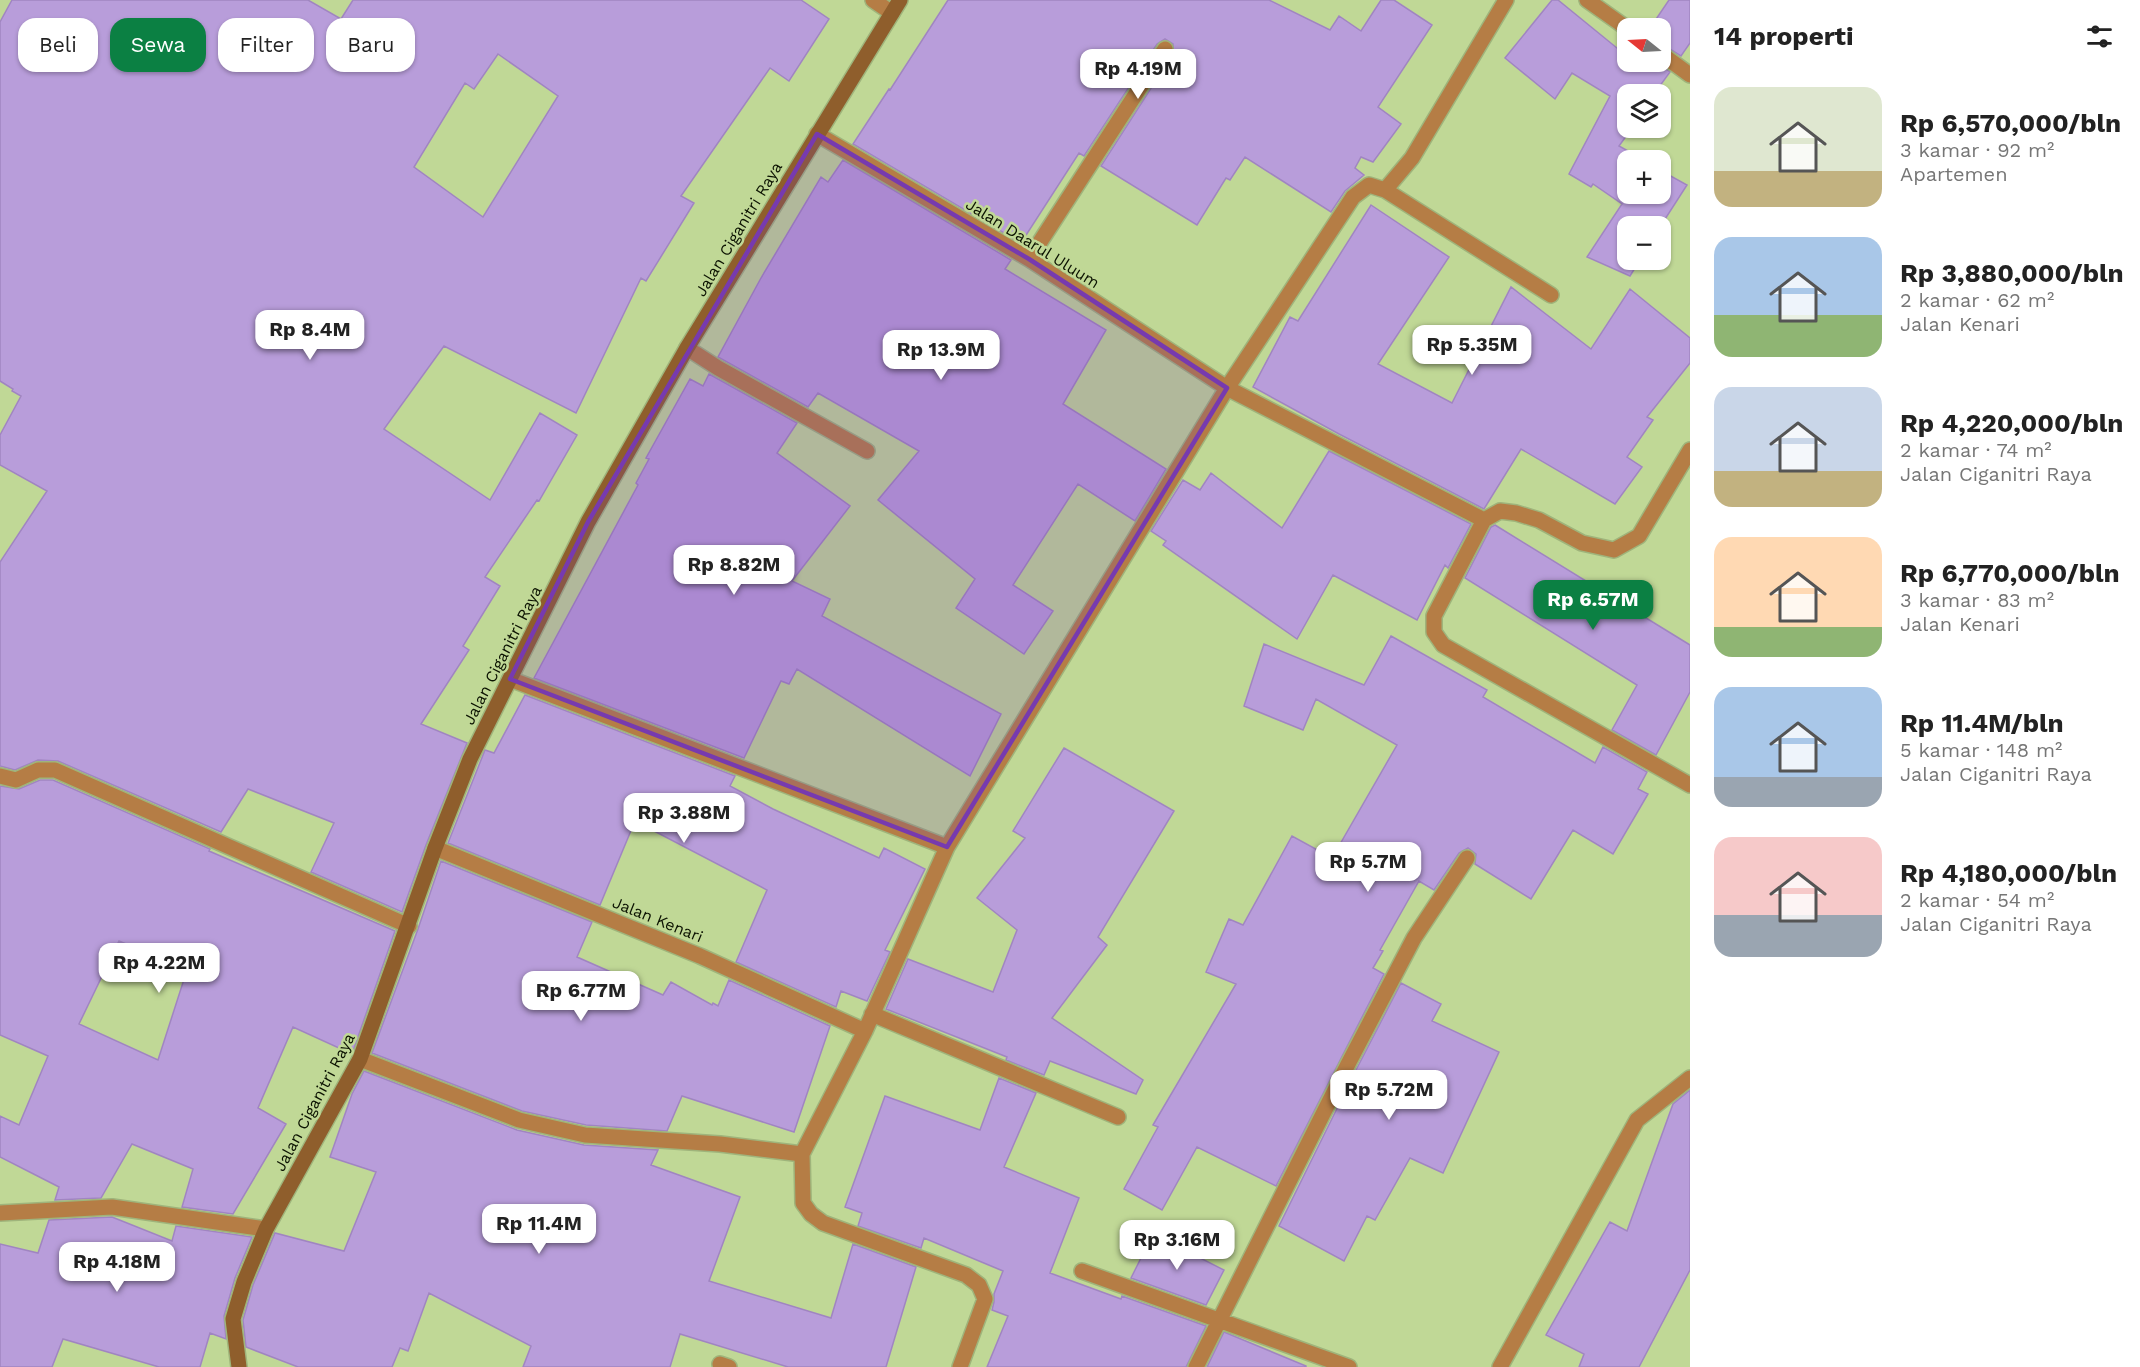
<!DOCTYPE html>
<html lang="id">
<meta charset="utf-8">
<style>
:root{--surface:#fff;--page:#f6f6f6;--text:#222;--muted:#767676;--accent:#0b8043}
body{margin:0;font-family:"Work Sans",sans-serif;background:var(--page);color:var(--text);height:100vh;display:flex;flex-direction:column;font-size:22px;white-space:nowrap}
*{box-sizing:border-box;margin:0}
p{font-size:20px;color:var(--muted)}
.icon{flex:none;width:33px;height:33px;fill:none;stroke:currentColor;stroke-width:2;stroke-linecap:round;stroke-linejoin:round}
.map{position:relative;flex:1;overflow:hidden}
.details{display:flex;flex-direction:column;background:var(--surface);width:450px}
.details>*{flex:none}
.hud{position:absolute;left:18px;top:18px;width:570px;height:54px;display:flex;gap:12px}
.needle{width:39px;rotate:288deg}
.buttons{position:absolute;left:1617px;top:18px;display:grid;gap:12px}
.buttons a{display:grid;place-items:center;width:54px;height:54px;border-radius:12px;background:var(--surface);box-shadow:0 2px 4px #0004;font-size:30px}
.price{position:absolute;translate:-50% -51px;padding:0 14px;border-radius:12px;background:#fff;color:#222;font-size:20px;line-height:39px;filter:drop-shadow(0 2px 3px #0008)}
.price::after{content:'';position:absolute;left:50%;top:36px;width:18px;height:14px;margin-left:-9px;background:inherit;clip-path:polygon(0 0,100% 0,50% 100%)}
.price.selected{background:var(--accent);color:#fff}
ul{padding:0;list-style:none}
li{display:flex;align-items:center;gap:18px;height:150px;padding:0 24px}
li span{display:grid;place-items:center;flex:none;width:168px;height:120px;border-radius:18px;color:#555}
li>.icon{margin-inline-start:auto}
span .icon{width:72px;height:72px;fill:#fffc;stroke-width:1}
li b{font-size:26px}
h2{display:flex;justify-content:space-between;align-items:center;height:72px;padding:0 24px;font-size:26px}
.pill{padding:0 21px;border-radius:18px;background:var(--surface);box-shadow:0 2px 4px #0004;font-size:21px;line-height:54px}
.pill.selected{background:var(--accent);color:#fff}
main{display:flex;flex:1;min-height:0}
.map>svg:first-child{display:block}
.building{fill:#b89dda;stroke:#a085c1;stroke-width:1.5;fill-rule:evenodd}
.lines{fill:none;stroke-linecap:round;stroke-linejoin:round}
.street-casing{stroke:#9fb47b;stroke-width:18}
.secondary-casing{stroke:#9fb47b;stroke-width:18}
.street{stroke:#b57d45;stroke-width:15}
.secondary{stroke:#8f5e2c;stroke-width:15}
.marked{fill:#773aaf;fill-opacity:0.2;stroke:#773aaf;stroke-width:4.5;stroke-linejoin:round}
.labels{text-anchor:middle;stroke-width:5;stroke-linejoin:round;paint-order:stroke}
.street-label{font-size:16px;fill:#0b1200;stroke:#c0d896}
</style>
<main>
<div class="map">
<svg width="1690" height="1367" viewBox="0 0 1690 1367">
<rect width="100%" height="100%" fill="#c0d896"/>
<path class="building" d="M12 0H308L341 19 353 0H801L829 19 789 81 770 68 681 196 694 203 646 281 641 278 576 413 444 346 384 429 490 500 540 413 577 435 539 501 537 500 485 577 500 586 463 646 469 650 421 724 467 743 426 845 402 912 311 872 334 823 248 789 221 832 58 761 38 760 15 770 0 766V562L47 491 0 465V435L21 396 12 391 13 389 0 381V22ZM498 54 558 96 483 217 414 167 465 83 474 89Z
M948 0H1269L1330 30 1339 16 1361 31 1381 0H1394L1432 25 1378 107 1401 124 1373 162 1361 157 1355 168 1364 175 1345 191 1331 212 1245 157 1230 180 1226 178 1197 225 1101 166 1173 54V44L1165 39 1157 44 1084 156 1079 153 1021 243 853 144 889 89 890 90Z
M1552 0H1558L1628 57V62H1655L1670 72 1654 94H1628V128H1632L1619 146 1644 160H1628V194H1660V170L1687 185 1660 227 1628 226V260H1640L1630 276 1587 257 1622 204 1593 184 1591 187 1569 174 1610 96 1572 73 1555 99 1505 58Z
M1669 0H1690V43L1681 56 1660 43V28H1650Z
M843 160 1011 260 1005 269 1106 330 1063 404 1166 469 1135 521 1078 484 1013 585 1053 611 1024 654 956 608 975 579 878 500 919 451 818 393 808 407 718 357 761 278 821 177 828 182Z
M1371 205 1449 257 1378 364 1452 403 1511 287 1591 349 1630 289 1690 338V363L1647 417 1653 420 1627 457 1642 467 1615 504 1521 449 1484 509 1339 434 1253 387 1290 317 1298 321Z
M709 374 797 423 777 453 850 506 792 581 830 599 822 616 1001 714 970 776 797 669 789 684 781 681 744 758 534 678 638 485 636 483 649 459 646 458 690 379 703 386Z
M1329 451 1471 524 1448 568 1445 565 1417 620 1333 575 1297 639 1163 545 1166 541 1151 531 1183 480 1200 490 1211 473 1282 528Z
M1495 525 1690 645V692L1656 755 1612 730 1637 685 1465 578 1491 527Z
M1391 636 1487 690 1483 697 1595 763 1603 747 1647 772 1638 789 1648 794 1613 854 1573 830 1531 899 1475 864 1476 854 1468 848 1459 853 1434 890 1419 881 1380 950 1383 951 1373 968 1384 974 1276 1186 1197 1147 1162 1210 1124 1189 1158 1127 1153 1125 1236 984 1206 972 1229 919 1243 925 1292 836 1332 858 1397 745 1316 699 1303 730 1244 706 1264 644 1364 685Z
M525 695 735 776 730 786 773 809 879 858 884 848 925 869 885 950 890 952 867 1001 841 991 836 1007 736 962 767 890 635 821 600 905 448 843 485 750 494 753Z
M1064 748 1174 811 1098 937 1107 945 1052 1018 1143 1080 1136 1094 1050 1061 1044 1075 1006 1060 1007 1057 886 1009 908 959 993 992 1017 930 977 898 1025 838 1013 831Z
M40 780H53L210 849 209 851 395 931 352 1054 293 1027 258 1108 286 1124 233 1214 182 1207 193 1169 132 1144 101 1198 55 1200 59 1187 0 1157V1116L19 1125 48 1056 0 1035V786L19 789ZM119 941 187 970 158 1060 79 1024Z
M441 861 592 922 577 957 663 995 671 982 712 1005 713 1003 718 1006 729 980 830 1026 794 1132 682 1096 667 1131 586 1125 522 1111 372 1053 418 929Z
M1401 983 1441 1004 1432 1021 1499 1052 1443 1173 1410 1158 1375 1220 1367 1216 1344 1261 1279 1226 1356 1070Z
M364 1071 517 1130 584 1145 658 1150 651 1165 740 1197 709 1281 831 1318 853 1244 916 1267 886 1367H788L680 1334 670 1367H523L531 1346 429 1293 408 1351 400 1348 392 1367H298L246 1347 243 1320 253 1285 275 1233 344 1251 376 1172 330 1157 352 1094Z
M999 1078 1036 1093 1004 1167 1079 1198 1050 1273 1121 1299 1122 1296 1206 1326 1186 1367H987L1008 1316 992 1310 994 1302V1294L1003 1271 924 1238 921 1248 858 1226 862 1213 845 1207 885 1096 980 1130Z
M1690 1090V1270L1639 1367H1579L1584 1354 1546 1335 1610 1222 1627 1231 1673 1104Z
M112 1217 172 1241 176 1226 252 1237 235 1278 224 1316 226 1339 210 1333 200 1367H159L63 1339 52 1367H0V1244L38 1253 49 1220Z
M1153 1234 1224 1270 1206 1305 1131 1278Z
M1224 1332 1306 1366V1367H1207Z"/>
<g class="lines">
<g class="street-casing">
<path id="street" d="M873 0 892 13
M1587 0 1628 29
M1660 53 1690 75
M817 134 1029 259 1227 388 1484 520
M1385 190 1412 158 1506 0
M1029 259 1165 49
M687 348 718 368 867 451
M1690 450 1639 536 1614 550 1582 543 1539 520 1516 513 1500 511 1484 520 1434 616V632L1443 645 1690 785
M510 679 947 847
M0 776 16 780 38 770H55L409 926
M435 848 700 956 865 1031
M872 1014 1118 1117
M360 1059 519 1120 585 1135 720 1144 802 1154 803 1203 811 1214 823 1223 966 1275 979 1285 985 1299 960 1367
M802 1154 865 1031 947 847 1227 388 1353 197 1369 185 1385 190 1551 295
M0 1213 112 1207 266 1229
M1082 1271 1349 1367
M720 1364 729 1367
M1196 1367 1347 1066 1414 938 1467 858
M1500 1367 1637 1120 1690 1078"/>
</g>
<g class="secondary-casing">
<path id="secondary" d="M239 1367 233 1319 244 1282 266 1229 360 1059 435 848 470 759 588 522 687 348 900 0"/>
</g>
<use href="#street" class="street"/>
<use href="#secondary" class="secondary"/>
</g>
<path class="marked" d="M817 134 1029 259 1227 388 947 847 510 679 588 522Z"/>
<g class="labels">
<g class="street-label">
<text transform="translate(738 229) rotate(-59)" y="6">Jalan Ciganitri Raya</text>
<text transform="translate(1033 243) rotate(32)" y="6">Jalan Daarul Uluum</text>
<text transform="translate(502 655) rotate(-63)" y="6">Jalan Ciganitri Raya</text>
<text transform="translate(658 919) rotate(22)" y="6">Jalan Kenari</text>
<text transform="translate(314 1102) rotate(-62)" y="6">Jalan Ciganitri Raya</text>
</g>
</g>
</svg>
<div class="buttons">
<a><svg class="needle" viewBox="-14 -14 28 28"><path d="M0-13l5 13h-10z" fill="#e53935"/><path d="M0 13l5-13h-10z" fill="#767676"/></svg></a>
<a><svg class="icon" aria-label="layers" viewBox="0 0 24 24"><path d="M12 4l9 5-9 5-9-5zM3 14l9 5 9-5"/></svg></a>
<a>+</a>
<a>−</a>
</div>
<b class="price" style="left:1138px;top:100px">Rp 4.19M</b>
<b class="price" style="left:310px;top:361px">Rp 8.4M</b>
<b class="price" style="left:1472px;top:376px">Rp 5.35M</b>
<b class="price" style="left:941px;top:381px">Rp 13.9M</b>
<b class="price" style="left:734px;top:596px">Rp 8.82M</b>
<b class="price selected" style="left:1593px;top:631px">Rp 6.57M</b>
<b class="price" style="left:684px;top:844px">Rp 3.88M</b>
<b class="price" style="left:1368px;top:893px">Rp 5.7M</b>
<b class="price" style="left:159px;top:994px">Rp 4.22M</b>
<b class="price" style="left:581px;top:1022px">Rp 6.77M</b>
<b class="price" style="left:1389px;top:1121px">Rp 5.72M</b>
<b class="price" style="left:539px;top:1255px">Rp 11.4M</b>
<b class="price" style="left:1177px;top:1271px">Rp 3.16M</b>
<b class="price" style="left:117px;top:1293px">Rp 4.18M</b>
<div class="hud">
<a class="pill">Beli</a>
<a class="pill selected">Sewa</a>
<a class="pill">Filter</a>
<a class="pill">Baru</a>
</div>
</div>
<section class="details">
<h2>14 properti<svg class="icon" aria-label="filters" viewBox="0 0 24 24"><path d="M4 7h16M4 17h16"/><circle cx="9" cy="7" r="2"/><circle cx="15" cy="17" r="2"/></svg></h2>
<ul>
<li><span style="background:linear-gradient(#dfe7d0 70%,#c2b280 0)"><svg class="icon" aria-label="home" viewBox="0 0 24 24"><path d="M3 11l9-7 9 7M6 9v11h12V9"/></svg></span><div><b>Rp 6,570,000/bln</b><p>3 kamar · 92 m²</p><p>Apartemen</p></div></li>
<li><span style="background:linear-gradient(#a9c7e8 65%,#8fb573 0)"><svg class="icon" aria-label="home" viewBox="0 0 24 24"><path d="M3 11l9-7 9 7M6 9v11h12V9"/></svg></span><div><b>Rp 3,880,000/bln</b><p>2 kamar · 62 m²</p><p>Jalan Kenari</p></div></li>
<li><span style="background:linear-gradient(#c9d6e8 70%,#c2b280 0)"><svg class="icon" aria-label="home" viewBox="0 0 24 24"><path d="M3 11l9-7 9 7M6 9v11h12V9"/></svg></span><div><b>Rp 4,220,000/bln</b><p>2 kamar · 74 m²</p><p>Jalan Ciganitri Raya</p></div></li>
<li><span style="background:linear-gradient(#ffd9b3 75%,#8fb573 0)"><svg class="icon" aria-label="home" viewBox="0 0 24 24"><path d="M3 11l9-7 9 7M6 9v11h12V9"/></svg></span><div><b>Rp 6,770,000/bln</b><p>3 kamar · 83 m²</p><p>Jalan Kenari</p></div></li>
<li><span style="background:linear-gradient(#a9c7e8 75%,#9aa5b1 0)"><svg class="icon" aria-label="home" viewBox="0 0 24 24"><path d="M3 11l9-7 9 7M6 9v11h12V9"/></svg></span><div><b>Rp 11.4M/bln</b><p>5 kamar · 148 m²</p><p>Jalan Ciganitri Raya</p></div></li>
<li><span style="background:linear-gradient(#f6c9c9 65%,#9aa5b1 0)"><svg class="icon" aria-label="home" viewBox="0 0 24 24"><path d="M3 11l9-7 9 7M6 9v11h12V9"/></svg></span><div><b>Rp 4,180,000/bln</b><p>2 kamar · 54 m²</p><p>Jalan Ciganitri Raya</p></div></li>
</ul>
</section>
</main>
